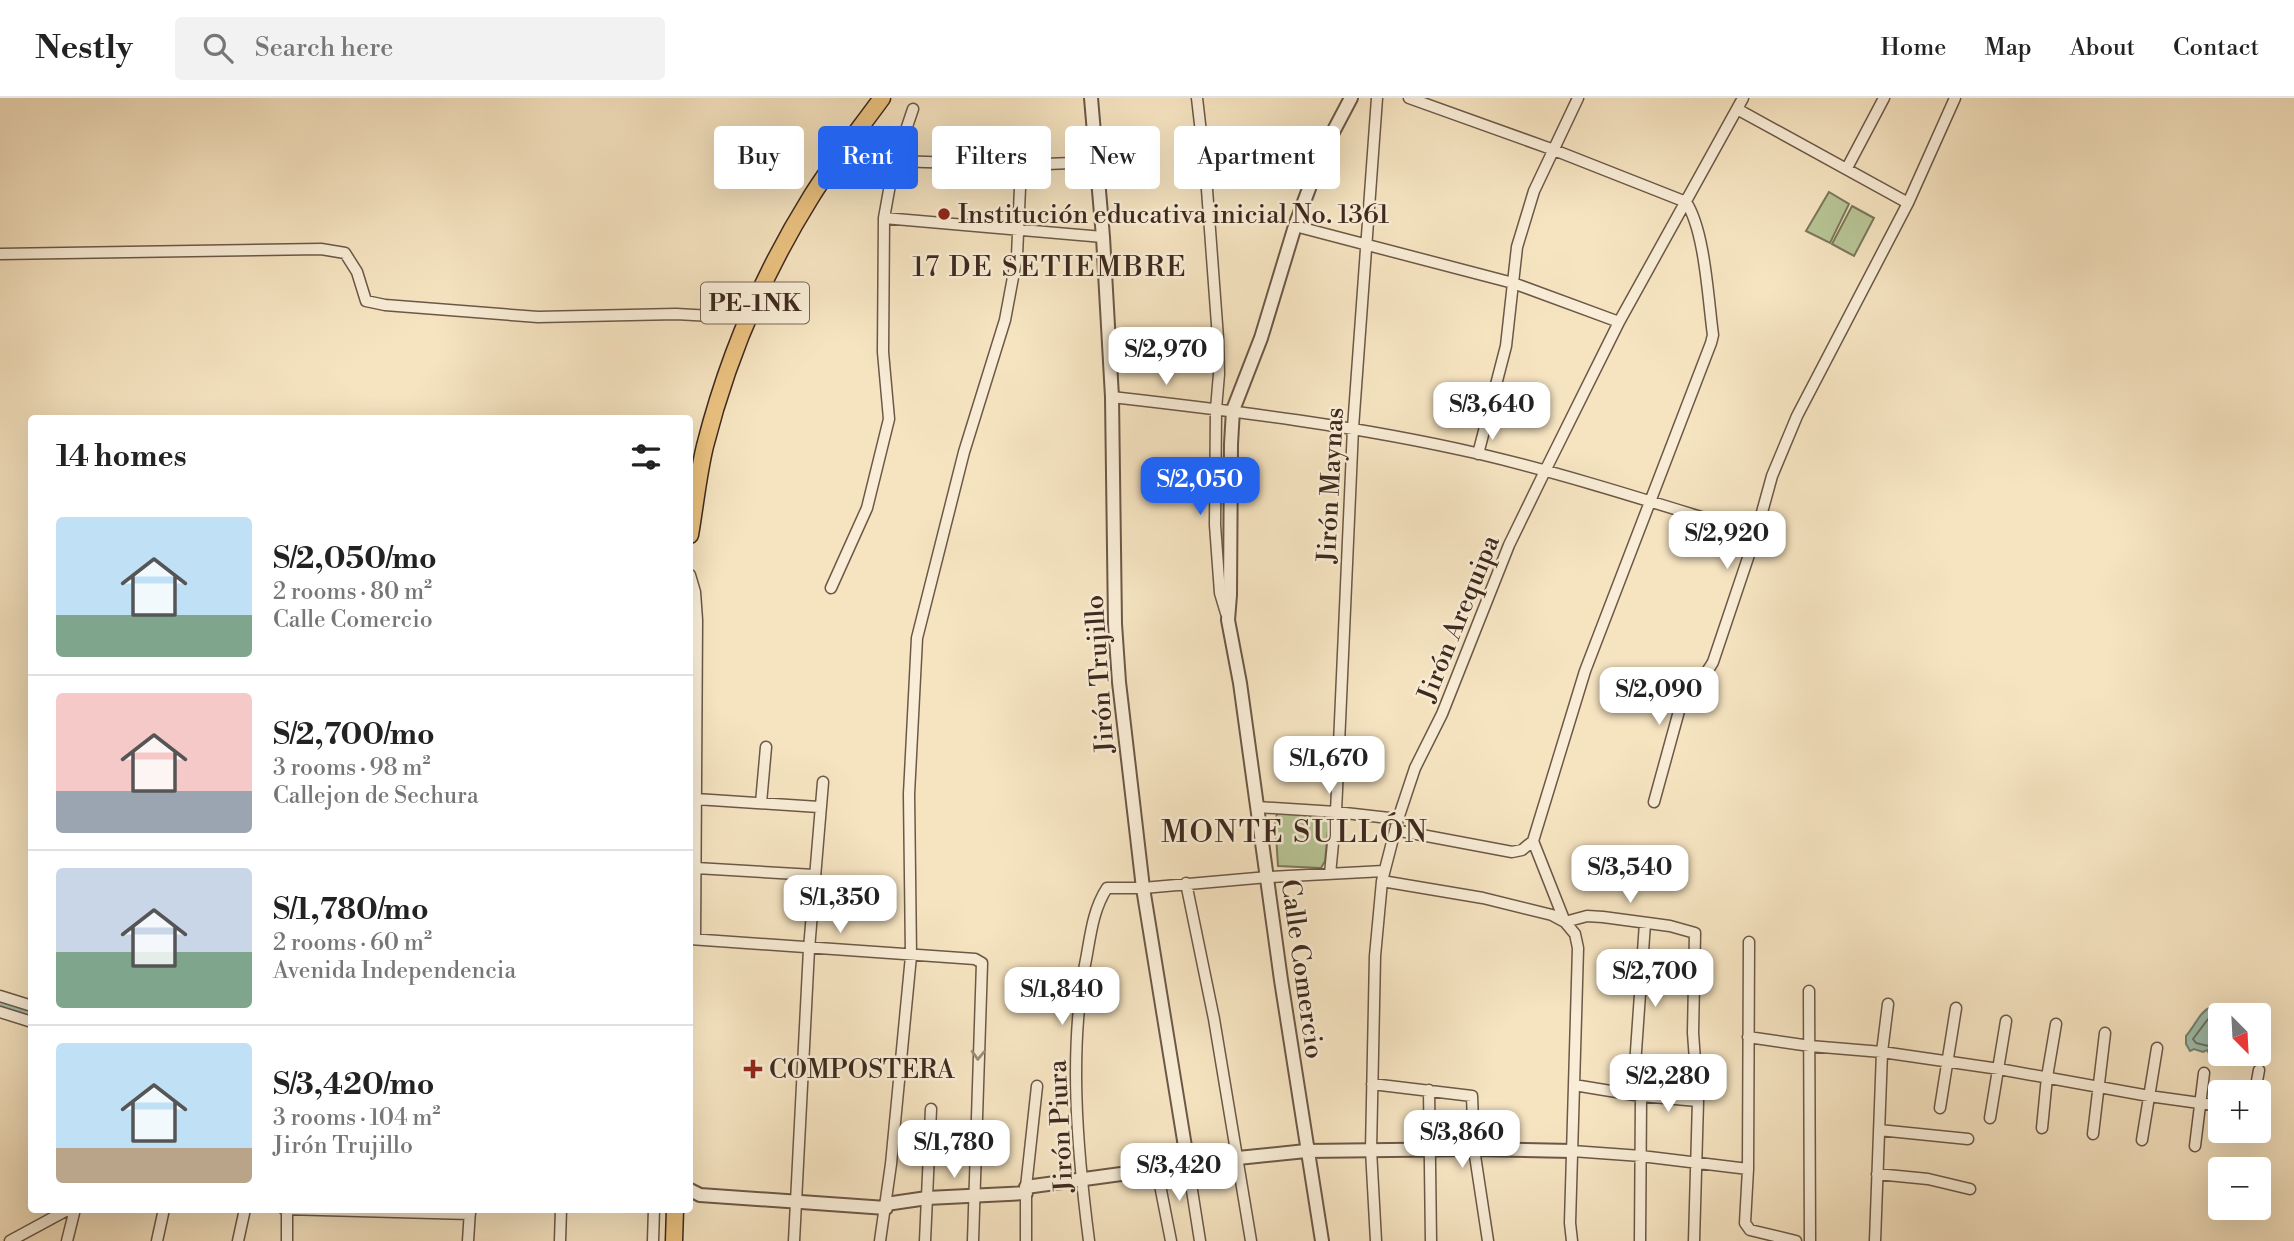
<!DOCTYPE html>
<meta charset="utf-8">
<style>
:root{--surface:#fff;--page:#f2f2f2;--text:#222;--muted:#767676;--line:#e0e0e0;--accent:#2563eb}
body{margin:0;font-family:"Libre Bodoni",serif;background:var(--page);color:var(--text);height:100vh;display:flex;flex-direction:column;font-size:26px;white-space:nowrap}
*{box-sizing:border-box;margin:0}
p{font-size:23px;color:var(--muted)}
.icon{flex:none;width:38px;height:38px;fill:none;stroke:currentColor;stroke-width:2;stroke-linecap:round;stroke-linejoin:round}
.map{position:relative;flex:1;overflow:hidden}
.side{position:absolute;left:28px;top:317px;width:665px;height:798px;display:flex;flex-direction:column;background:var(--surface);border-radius:7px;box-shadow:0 7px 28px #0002}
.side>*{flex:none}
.guide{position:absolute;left:714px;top:28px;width:665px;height:63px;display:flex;gap:14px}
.needle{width:46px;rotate:156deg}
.fabs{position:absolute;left:2208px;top:905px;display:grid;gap:14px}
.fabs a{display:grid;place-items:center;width:63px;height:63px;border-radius:7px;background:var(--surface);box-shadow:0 7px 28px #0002;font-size:35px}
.price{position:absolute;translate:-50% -60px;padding:0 16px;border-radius:14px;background:#fff;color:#222;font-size:23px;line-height:46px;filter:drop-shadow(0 2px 4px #0008)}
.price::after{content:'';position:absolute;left:50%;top:42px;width:21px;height:16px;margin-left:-10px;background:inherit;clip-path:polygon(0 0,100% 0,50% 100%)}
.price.active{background:var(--accent);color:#fff}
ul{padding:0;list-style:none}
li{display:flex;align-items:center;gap:21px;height:175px;padding:0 28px}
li+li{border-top:2px solid var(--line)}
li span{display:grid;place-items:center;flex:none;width:196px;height:140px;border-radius:7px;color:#555}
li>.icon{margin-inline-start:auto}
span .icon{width:84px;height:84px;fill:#fffc;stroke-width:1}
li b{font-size:30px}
h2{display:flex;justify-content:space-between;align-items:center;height:84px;padding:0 28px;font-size:30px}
.tag{padding:0 24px;border-radius:7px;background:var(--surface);box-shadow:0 7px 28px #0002;font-size:24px;line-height:63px}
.tag.active{background:var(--accent);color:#fff}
header{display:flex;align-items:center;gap:42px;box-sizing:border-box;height:98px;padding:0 35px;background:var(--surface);border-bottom:2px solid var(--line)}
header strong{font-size:33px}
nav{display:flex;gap:38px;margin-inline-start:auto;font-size:24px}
.search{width:490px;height:63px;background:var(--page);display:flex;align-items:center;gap:18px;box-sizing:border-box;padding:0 24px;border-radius:7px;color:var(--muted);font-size:26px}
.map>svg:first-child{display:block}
.green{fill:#b8c596;stroke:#7b775a;stroke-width:2}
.water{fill:#9ebfac;stroke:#788373;stroke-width:2}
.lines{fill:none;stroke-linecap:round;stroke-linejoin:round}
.shore{stroke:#6e7465;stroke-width:2}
.river{stroke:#9ebfac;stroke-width:18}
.minor-casing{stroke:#6c5847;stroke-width:13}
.tertiary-casing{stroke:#6c5847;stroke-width:16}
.primary-casing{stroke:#3e291e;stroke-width:19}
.minor{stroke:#f9edd7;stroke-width:10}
.tertiary{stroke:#f9edd7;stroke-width:12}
.primary{stroke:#ebc280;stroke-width:16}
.oneway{stroke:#9c8b7a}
.poi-dot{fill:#8f2418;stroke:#f9edd7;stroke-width:2.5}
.labels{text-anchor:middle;stroke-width:5;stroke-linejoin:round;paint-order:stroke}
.shield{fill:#f9edd7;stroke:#766456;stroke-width:2}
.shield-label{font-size:24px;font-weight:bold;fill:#3e291e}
.poi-label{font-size:26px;fill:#3e291e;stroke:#f9edd7;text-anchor:start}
.street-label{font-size:26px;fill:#3e291e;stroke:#f9edd7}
.neighbourhood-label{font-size:28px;letter-spacing:2px;fill:#3e291e;stroke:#f9edd7}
.quarter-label{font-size:30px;letter-spacing:2px;fill:#3e291e;stroke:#f9edd7}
</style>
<header>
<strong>Nestly</strong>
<div class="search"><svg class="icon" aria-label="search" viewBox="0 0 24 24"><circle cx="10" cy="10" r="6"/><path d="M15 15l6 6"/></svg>Search here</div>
<nav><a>Home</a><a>Map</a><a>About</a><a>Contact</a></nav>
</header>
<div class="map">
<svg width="2294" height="1143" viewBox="0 0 2294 1143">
<rect width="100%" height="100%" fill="#f6e4c1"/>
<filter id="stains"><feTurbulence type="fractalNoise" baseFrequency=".00286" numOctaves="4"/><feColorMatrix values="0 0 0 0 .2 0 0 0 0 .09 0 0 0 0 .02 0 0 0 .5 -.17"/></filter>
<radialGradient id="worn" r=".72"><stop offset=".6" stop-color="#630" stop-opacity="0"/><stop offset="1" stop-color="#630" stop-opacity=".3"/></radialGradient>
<path class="green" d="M1829 94 1849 106 1830 145 1806 133Z
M1852 108 1874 120 1854 158 1832 146Z
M1278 714 1322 716 1329 722 1325 763 1321 770 1278 768 1275 721Z"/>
<path class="water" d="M2211 909 2215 914 2221 917V956H2232L2219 959 2215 956 2211 959 2207 952 2203 954 2194 951 2190 953 2186 946V938C2195 928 2200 913 2211 909Z"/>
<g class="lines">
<path class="shore" d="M2221 924 2208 921 2193 941 2196 945 2221 951"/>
<path class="river" d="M0 907 32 917"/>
<g class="minor-casing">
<path id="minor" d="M1197 0 1206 78 1218 240 1219 276 1216 311 1215 427 1220 495 1226 515
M1409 0 1554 52 1686 104C1705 133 1708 201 1713 237L1711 245 1585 573 1533 743 1565 824 1575 836 1578 850 1570 1125 1572 1143
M1737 11 1908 105
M896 63 1021 67 1097 64
M1847 70 1884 0
M884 120 1103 139
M1295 128 1513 185 1619 224
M0 156 321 151 345 155 357 174 366 203 385 207 538 219 676 216 748 220
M1112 299C1235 313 1359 328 1480 356 1573 378 1664 408 1756 436
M1478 356 1506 248 1517 149 1534 93 1578 0
M690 477 695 494 697 522 695 841
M831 490 867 410 889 321 883 254 884 120 893 70 913 11
M696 701 819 709
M1654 704 1679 613C1688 595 1703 582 1713 564L1756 436 1772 378 1797 318 1908 105 1955 0
M761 705 766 649
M1257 709 1336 714 1398 721
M1395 732 1512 754 1522 752 1533 743
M696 770 814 777
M1330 776 1336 714 1353 330 1377 0
M1382 783 1483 800 1552 817 1565 824 1587 818 1603 819 1670 828 1695 835 1693 935 1698 1003 1694 1143
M1186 785 1214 921 1251 1143
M690 841 975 861 982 865 973 1143
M1749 844 1748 1071 1745 1125 1750 1132 1796 1143
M1809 893 1810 1143
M0 898 32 908
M0 914 32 924
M1748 939 1810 948 1882 954 1999 971 2149 998 2221 1008
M1372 986 1472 998 1474 1051 1488 1143
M1574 987 1641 998 1698 1003
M1429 992 1431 1143
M2255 994 2259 972
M1633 996 1645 825
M1940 1010 1956 910
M2259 1014 2262 1015
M1990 1020 2006 923
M2042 1030 2047 979 2056 926
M1879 1032 1968 1041
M2093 1036 2105 935
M2142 1042 2157 950
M2195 1048 2204 975
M1572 1053 1641 1058 1748 1071
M1188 1067 1200 1143
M1157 1072 1171 1143
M1877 1076 1928 1081 1970 1091
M284 1111 470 1116
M287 1111V1143
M10 1143 69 1111
M67 1143 75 1111
M157 1143 164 1111
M238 1143 245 1111
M468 1143 470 1112
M560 1143 561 1111
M653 1143 654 1111
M794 1143 809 851 823 684
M880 1143 891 1066 911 858 909 696 917 540 964 354 1005 222 1017 158 1021 67
M925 1143 931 1011
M1026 1143V1089L1037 988
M1089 1143C1077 1050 1068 948 1087 856 1091 833 1094 810 1107 790H1143L1268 779 1384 773
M1376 1143 1371 1052 1375 858 1382 783 1398 721 1415 670 1442 616 1509 447 1545 373 1619 224 1743 0
M1640 1143 1641 998
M1875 1143 1882 954 1888 906"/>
</g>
<g class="tertiary-casing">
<path id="tertiary" d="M1091 0 1103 139 1112 299 1115 526 1119 584 1143 790 1188 1067
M1026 1089 1238 1060 1306 1053 1474 1051 1572 1053
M690 1092 700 1097 886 1110
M886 1106 927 1100 1026 1095
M1322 1143 1281 882 1240 585 1228 522 1230 497 1231 346 1233 312 1261 240 1295 128 1323 53 1351 0"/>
</g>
<g class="primary-casing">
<path id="primary" d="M690 437C695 408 698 377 705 348 727 261 763 176 811 99 832 65 858 33 882 0
M674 1143 675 1111"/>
</g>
<use href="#minor" class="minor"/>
<use href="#tertiary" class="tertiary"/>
<use href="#primary" class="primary"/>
</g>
<defs><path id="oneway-chevron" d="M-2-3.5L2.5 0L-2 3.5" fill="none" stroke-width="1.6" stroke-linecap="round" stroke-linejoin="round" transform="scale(1.75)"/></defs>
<use class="oneway" href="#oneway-chevron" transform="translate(978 957) rotate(92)"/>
<g class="poi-dot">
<circle cx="944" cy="116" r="7"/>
<path d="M749.5 960.5h7v7h7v7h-7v7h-7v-7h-7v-7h7z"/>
</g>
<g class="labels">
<rect class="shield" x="701" y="184.5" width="108" height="41" rx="5"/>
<g class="shield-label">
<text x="755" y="213">PE-1NK</text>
</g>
<g class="poi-label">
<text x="958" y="125">Institución educativa inicial No. 1361</text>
<text x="769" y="980">COMPOSTERA</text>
</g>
<g class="street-label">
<text transform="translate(1330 387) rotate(-87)" y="9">Jirón Maynas</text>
<text transform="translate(1458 520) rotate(-68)" y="9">Jirón Arequipa</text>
<text transform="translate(1099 576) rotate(-94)" y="9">Jirón Trujillo</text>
<text transform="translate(1303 871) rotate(82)" y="9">Calle Comercio</text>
<text transform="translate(1060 1028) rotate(-93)" y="9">Jirón Piura</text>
</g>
<g class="neighbourhood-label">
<text x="1050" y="178">17 DE SETIEMBRE</text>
</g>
<g class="quarter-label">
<text x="1295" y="744">MONTE SULLÓN</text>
</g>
</g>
<rect width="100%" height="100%" filter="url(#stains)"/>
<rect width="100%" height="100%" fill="url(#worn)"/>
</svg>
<div class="fabs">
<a><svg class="needle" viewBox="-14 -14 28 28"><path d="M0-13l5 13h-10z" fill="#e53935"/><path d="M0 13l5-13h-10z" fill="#767676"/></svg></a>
<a>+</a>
<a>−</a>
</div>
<b class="price" style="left:1166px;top:289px">S/2,970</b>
<b class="price" style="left:1492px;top:344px">S/3,640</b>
<b class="price active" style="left:1200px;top:419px">S/2,050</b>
<b class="price" style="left:1727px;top:473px">S/2,920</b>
<b class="price" style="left:1659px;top:629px">S/2,090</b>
<b class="price" style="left:1329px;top:698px">S/1,670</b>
<b class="price" style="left:1630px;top:807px">S/3,540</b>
<b class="price" style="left:840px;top:837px">S/1,350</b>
<b class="price" style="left:1655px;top:911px">S/2,700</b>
<b class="price" style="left:1062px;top:929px">S/1,840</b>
<b class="price" style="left:1668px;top:1016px">S/2,280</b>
<b class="price" style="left:1462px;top:1072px">S/3,860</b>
<b class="price" style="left:954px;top:1082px">S/1,780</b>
<b class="price" style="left:1179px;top:1105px">S/3,420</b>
<div class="guide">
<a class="tag">Buy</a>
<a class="tag active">Rent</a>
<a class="tag">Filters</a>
<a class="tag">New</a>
<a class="tag">Apartment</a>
</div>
<section class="side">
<h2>14 homes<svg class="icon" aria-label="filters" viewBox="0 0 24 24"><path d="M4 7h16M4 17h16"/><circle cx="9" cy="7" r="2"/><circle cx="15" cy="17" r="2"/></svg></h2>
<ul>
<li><span style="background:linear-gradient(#bfe0f5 70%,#7fa58c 0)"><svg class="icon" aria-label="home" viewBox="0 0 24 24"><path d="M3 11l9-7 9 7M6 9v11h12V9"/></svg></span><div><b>S/2,050/mo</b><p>2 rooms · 80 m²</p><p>Calle Comercio</p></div></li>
<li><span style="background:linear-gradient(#f6c9c9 70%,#9aa5b1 0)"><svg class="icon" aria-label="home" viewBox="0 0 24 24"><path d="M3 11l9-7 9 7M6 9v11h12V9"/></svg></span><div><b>S/2,700/mo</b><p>3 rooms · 98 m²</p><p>Callejon de Sechura</p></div></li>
<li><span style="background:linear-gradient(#c9d6e8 60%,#7fa58c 0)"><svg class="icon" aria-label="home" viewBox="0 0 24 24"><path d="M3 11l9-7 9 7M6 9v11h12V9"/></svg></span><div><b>S/1,780/mo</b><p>2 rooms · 60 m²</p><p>Avenida Independencia</p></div></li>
<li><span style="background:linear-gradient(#bfe0f5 75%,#b9a48a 0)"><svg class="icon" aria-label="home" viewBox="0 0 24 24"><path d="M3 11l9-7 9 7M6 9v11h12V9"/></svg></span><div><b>S/3,420/mo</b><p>3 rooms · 104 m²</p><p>Jirón Trujillo</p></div></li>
</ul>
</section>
</div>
